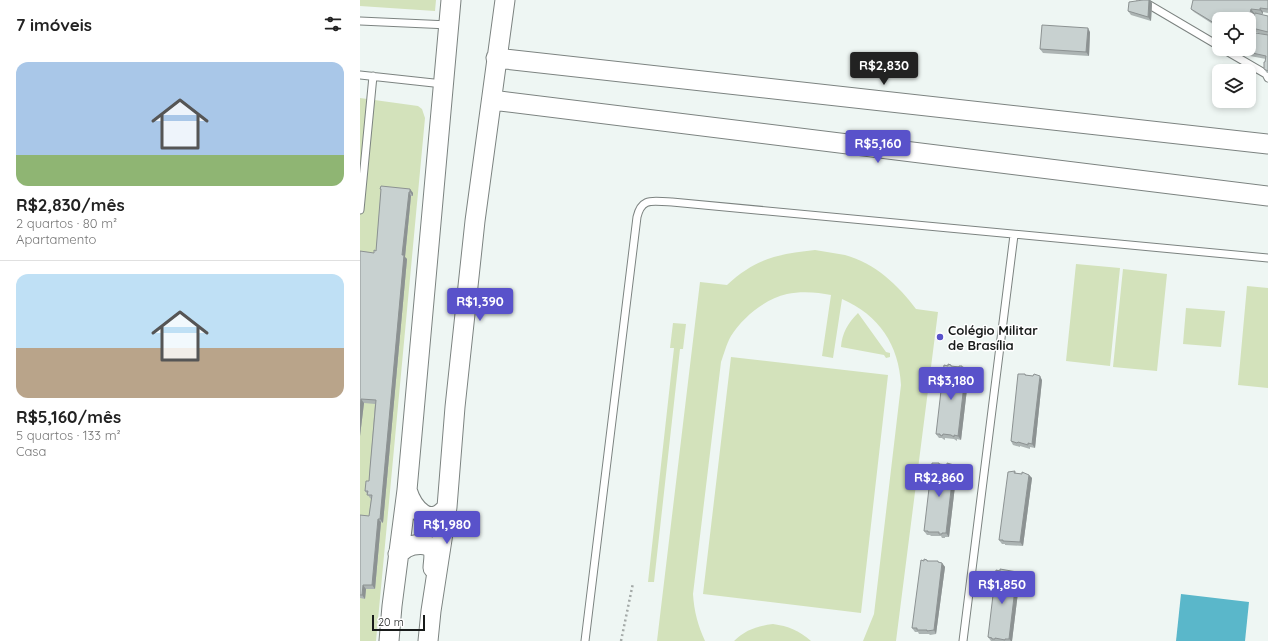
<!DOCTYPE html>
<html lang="pt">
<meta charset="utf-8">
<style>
:root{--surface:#fff;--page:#f2f2f2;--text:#222;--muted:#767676;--line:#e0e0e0;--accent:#5952ca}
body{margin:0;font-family:Quicksand,sans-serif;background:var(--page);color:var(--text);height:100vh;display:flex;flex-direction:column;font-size:15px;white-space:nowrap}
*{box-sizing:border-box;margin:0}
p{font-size:13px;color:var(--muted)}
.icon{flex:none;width:22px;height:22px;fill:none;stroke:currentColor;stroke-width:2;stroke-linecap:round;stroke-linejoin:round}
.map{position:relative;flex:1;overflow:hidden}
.details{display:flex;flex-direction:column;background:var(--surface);width:360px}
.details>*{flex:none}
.tools{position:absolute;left:852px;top:12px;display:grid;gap:8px}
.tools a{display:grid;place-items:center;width:44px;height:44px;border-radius:8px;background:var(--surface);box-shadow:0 2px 6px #0003;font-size:20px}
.scale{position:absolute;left:12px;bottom:10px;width:53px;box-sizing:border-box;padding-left:4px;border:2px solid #181b1a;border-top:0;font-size:11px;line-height:14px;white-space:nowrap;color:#181b1a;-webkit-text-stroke:3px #fff;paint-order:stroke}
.price{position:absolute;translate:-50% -34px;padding:0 9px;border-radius:4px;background:var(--accent);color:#fff;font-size:13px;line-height:26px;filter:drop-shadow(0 1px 2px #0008)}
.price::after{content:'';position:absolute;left:50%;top:24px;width:12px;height:9px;margin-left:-6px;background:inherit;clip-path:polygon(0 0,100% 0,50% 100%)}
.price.on{background:#222;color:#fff}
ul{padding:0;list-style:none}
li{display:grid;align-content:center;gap:8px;height:212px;padding:0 16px}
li+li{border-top:1px solid var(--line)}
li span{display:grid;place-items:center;height:124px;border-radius:12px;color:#555}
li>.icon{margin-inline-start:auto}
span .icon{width:72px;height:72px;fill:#fffc;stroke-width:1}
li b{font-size:17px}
h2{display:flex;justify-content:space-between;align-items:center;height:48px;padding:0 16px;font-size:17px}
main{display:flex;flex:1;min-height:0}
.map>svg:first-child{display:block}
.green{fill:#d3e2bb}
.water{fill:#5ab7ca}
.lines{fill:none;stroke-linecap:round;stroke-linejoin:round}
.lane-casing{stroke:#7c8380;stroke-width:9}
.secondary-casing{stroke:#7c8380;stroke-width:21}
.path{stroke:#a3a9a7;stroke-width:2.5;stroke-dasharray:2 3;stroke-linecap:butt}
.lane{stroke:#fff;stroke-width:7}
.secondary{stroke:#fff;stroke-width:19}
.wall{fill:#acb4b3}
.shaded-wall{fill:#8c9292}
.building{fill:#c8d1d0;stroke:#8c9292}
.poi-dot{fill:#5952ca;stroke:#fff;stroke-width:1.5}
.labels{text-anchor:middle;stroke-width:3;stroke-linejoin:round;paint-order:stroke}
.poi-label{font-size:13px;font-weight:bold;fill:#181b1a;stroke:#fff;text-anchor:start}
</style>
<main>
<section class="details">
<h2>7 imóveis<svg class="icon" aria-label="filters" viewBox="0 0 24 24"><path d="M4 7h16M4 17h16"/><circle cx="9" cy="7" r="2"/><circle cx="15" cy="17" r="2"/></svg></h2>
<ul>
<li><span style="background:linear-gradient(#a9c7e8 75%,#8fb573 0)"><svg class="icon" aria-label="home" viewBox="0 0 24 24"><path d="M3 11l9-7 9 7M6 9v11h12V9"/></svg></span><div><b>R$2,830/mês</b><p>2 quartos · 80 m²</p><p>Apartamento</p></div></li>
<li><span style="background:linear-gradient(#bfe0f5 60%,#b9a48a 0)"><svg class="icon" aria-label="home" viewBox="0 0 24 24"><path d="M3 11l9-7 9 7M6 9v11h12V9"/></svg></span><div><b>R$5,160/mês</b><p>5 quartos · 133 m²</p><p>Casa</p></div></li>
</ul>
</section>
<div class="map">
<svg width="908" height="641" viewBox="0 0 908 641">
<rect width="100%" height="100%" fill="#eef6f3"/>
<path class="green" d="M0 0H76L75 11 0 6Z
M0 98 58 106 62 109 65 118 16 641H0Z
M455 250C465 252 475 253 485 255 515 263 538 285 556 309L578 312 536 641H503L514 614 541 385C539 345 519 315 482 299L473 358 462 356 471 295C458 292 440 291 427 294 405 299 383 317 371 336 366 345 364 354 361 362L333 594C334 611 338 626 345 641H297L340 282 367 285C395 259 417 254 455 250Z
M716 264 760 268 750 366 706 361Z
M763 269 807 274 797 371 753 367Z
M887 286 908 288V388L878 385Z
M826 308 865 311 861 347 823 344Z
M498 313 526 352 530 353V357L526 358 524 355 481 347C482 333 488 323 498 313Z
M313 323 326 324 323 349H320L294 582H288L314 348H310Z
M371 357 528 375 501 613 343 594Z
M413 624C428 626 440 631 451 641H374C385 630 397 626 413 624Z"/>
<path class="water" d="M821 594 889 602 885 641H816Z"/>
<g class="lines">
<g class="lane-casing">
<path id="lane" d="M781 0 859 46
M0 21 89 25
M863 49 906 74 908 78
M0 75 83 84
M0 210 13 76
M225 641 277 217C282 196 294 202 312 202L908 258
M603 641 654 235"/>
</g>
<g class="secondary-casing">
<path id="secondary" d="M136 58 908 144
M132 100 908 196
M47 490C53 509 70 529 87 507
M38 554C41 552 44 549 46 548 53 544 70 542 73 551 75 556 73 563 73 568
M29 641 32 606 47 490 91 0
M68 641 71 611 87 507 95 407 115 221 145 0"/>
</g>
<path class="path" d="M261 641 273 583"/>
<use href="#lane" class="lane"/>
<use href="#secondary" class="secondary"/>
</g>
<path class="wall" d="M783 0H790L792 3 791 21 771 15 768 11Z
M908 0V13L903 12V14H899L908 16V73H907L904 69 906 59 890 56 886 52 883 51 882 49H889L902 34 895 32 892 28 894 20 893 19 892 26 889 25V19H859V28L834 12 831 9Z
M730 32 729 56 683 53 680 49Z
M20 189H50L53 193V196H51L45 257 47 259 23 523 21 522 15 589H6L5 599 0 598V515L9 516 11 499 10 498 5 491 9 481 10 468 15 404 4 403 0 436V251L14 253 16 251 21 190Z
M592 366 603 367 609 372 601 440 597 439V441L594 439 585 438V440L583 439 582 438H579L576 434Z
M665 374 666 375 682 380 675 448 670 447V449L660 446V447L653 445 651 441Z
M579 463 580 464 597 469 589 537H585V538H582L581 536H571L570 535H567L564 531Z
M655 471 656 473 669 475 672 478 663 546 645 545V544H642L639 540Z
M567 560 568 561 582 563 585 567 576 634 570 635 569 634H559L558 632H555L552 628 564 561Z
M657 572 660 576 652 641H631L628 637Z"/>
<path class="shaded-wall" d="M789 0H790L792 3 791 21 788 17Z
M900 8 903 12V14L900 10Z
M891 9 894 13V14L896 17 895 20 890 13Z
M890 15 893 19 892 26 889 22Z
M728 28 730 32 729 56 726 52Z
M50 189 53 193V196L50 192Z
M49 192 51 196 45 257 47 259 23 523 20 519 42 255Z
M606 368 609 372 601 440 598 436Z
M680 376 682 380 675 448 672 444Z
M1 399 4 403 0 436V411Z
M594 465 597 469 589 537 586 533Z
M669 475 672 478 663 546 660 542Z
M18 519 21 522 15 589 12 585Z
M582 563 585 567 576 634 574 630Z
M657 572 660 576 652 641H651L649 639Z
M3 585 6 589 5 599 2 595Z"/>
<path class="building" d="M783 0H789L788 17 768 11 769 2Z
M833 0H908V9L900 8V10L891 9 890 13H893L892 16 890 15 889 22V19H859V26L831 9Z
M895 13 908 16V32L892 28Z
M682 25 728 28 726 52 680 49Z
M889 32 908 35V71L904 69V62H905L906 56 888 52 885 50V49H889Z
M21 186 50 189V192H49L42 255H44L20 519H18L12 585H3L2 595H0V515L9 516 12 495H7L8 491H5L6 481H9L10 468 16 400 1 399 0 411V251L14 253V250L16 251 21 189H20Z
M588 364 591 365V366L599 367V366H602V367L606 368 598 436 594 435V437L591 435 583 434 582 436 580 435V434H576L584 365 588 366Z
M658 374H665V375L673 376 674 374 680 376 672 444 668 443V445L658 442 657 443 651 441Z
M572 463H579V464L587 465V463L594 465 586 533H582V534H579V532H568V531H564Z
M655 471 654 473 662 474V472L669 475 660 542 643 541V540H639L648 472Z
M564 559 567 560V561H578V562L582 563 574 630 567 631V630H557V628H552L561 560 564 561Z
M640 569 657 572 649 639H645V640L635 638V639H632V638L628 637 636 570 640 571Z"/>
<circle class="poi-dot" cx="580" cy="337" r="4"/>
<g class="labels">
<g class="poi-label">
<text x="588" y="335">Colégio Militar<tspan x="588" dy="15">de Brasília</tspan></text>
</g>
</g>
</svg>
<div class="tools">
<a><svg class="icon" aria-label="locate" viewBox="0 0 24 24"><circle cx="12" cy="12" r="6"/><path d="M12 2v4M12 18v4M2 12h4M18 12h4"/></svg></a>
<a><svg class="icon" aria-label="layers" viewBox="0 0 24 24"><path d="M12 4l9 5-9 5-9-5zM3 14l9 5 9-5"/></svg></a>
</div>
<div class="scale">20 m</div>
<b class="price on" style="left:524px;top:86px">R$2,830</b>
<b class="price" style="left:518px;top:164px">R$5,160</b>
<b class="price" style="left:120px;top:322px">R$1,390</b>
<b class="price" style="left:591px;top:401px">R$3,180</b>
<b class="price" style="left:579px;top:498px">R$2,860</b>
<b class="price" style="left:87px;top:545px">R$1,980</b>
<b class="price" style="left:642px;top:605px">R$1,850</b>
</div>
</main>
